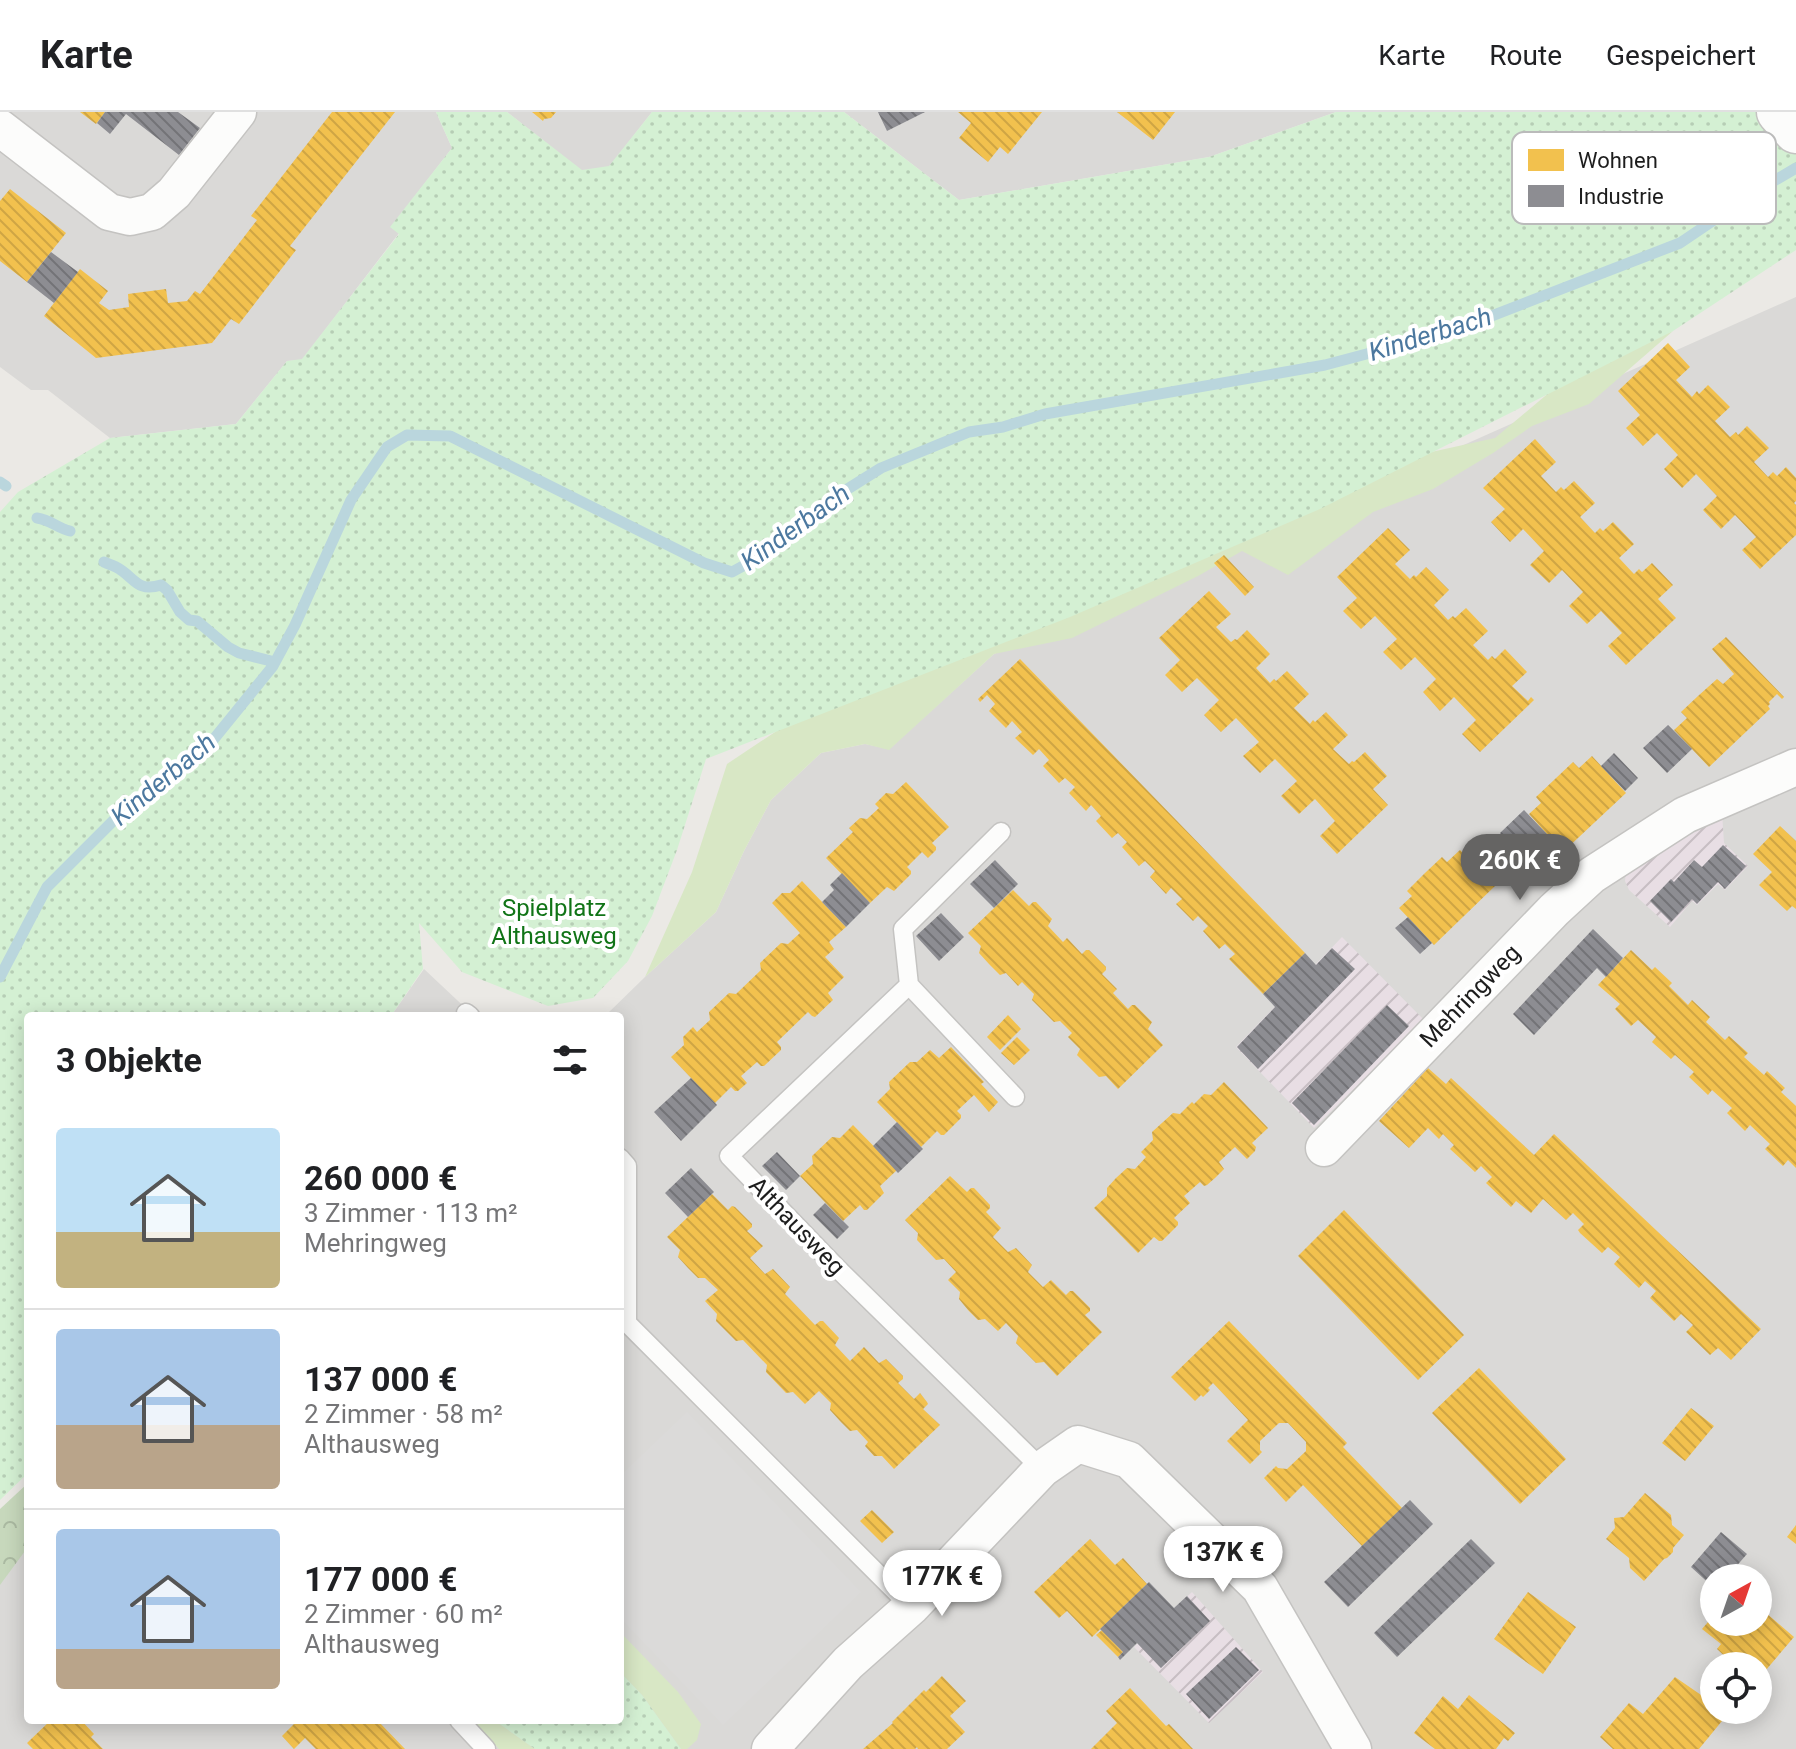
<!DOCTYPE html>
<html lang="de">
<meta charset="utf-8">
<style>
:root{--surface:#fff;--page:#f6f6f6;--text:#202124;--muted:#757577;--line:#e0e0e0;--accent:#656463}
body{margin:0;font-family:Roboto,sans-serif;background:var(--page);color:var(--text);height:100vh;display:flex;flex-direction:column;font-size:30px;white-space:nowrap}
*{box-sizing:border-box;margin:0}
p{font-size:26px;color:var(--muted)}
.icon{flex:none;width:44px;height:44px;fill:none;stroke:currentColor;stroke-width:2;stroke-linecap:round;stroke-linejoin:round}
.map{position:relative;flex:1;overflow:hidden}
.sheet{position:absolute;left:24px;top:900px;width:600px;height:712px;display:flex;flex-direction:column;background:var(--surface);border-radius:8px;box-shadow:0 4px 20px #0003}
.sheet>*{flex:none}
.needle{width:52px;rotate:40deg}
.buttons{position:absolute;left:1700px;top:1452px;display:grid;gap:16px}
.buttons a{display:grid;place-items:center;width:72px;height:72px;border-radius:50%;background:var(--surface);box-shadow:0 4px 20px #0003;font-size:40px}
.price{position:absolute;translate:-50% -68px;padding:0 18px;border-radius:28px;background:#fff;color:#222;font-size:26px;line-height:52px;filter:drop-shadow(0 2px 4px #0008)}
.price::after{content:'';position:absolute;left:50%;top:48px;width:24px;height:18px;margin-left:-12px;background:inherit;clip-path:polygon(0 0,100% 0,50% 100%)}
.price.on{background:var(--accent);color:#fff}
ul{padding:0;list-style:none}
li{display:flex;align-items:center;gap:24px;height:200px;padding:0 32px}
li+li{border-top:2px solid var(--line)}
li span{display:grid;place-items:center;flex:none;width:224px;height:160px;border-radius:8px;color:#555}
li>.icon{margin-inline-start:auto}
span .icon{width:96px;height:96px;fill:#fffc;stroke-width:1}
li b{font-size:34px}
h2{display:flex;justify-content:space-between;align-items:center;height:96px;padding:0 32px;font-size:34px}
header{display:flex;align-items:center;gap:48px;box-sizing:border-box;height:112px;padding:0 40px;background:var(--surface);border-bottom:2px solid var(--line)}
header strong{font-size:38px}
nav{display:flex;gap:44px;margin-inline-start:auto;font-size:28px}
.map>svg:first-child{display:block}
.residential{fill:#dad9d7;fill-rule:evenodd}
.industrial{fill:url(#industrial-furrows)}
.grass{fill:#d8e7c5}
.forest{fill:url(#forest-crowns)}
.park{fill:url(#park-dots)}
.parking{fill:#dbdad9}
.homes{fill:url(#homes-back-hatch)}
.industry{fill:url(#industry-back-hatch)}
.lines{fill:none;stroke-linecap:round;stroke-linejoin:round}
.stream{stroke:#bad6dd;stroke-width:11}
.service-casing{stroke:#c4c3c1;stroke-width:21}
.minor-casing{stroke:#c4c3c1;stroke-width:39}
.tertiary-casing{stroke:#c4c3c1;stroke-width:47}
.service{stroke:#fcfcfb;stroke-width:18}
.minor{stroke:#fcfcfb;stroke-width:36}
.tertiary{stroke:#fcfcfb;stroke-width:44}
.labels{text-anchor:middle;stroke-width:8;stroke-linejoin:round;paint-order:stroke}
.park-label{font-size:24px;fill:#117417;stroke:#fff}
.street-label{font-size:24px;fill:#1d1d1d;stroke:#fff}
.water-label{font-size:26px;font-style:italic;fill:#4c789f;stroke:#fff}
.key{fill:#fff;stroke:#bbb;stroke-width:2}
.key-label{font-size:22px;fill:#1d1d1d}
</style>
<header>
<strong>Karte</strong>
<nav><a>Karte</a><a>Route</a><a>Gespeichert</a></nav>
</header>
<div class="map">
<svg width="1796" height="1637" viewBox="0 0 1796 1637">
<defs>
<pattern id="industrial-furrows" width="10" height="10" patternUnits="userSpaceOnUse" patternTransform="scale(2)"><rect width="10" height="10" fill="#e8dee4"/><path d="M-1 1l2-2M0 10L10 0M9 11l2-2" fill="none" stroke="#c7bec3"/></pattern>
<pattern id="forest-crowns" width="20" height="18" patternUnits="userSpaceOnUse" patternTransform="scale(2)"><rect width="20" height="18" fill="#c7d8bc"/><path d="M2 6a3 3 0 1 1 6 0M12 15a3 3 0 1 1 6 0" fill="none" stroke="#aab9a1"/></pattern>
<pattern id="park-dots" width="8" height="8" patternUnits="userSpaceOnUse" patternTransform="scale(2)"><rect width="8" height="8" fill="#d4f0d3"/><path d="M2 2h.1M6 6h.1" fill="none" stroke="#b6cdb5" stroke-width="1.8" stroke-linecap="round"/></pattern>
<pattern id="homes-back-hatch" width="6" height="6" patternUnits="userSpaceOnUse" patternTransform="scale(2)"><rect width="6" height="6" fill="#f2c14e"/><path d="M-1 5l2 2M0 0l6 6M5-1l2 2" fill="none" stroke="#cfa544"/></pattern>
<pattern id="industry-back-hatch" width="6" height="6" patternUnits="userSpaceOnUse" patternTransform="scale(2)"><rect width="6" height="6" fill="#8d8d92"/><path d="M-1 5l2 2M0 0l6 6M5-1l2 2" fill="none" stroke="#737377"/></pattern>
</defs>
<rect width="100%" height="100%" fill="#ebe9e5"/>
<path class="residential" d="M0 0H436L452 36 391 115 399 121 302 248 287 249 236 312 110 326 48 278H31L0 255Z
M507 0H652L609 55 582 59Z
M844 0H1336L1209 45 959 88Z
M1796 185V1637H0V1461L28 1421V1608H620V904H605L645 865 716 800 744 739 771 688 821 641 865 632 889 637 994 542ZM1714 1466H1758V1510H1714ZM1714 1554H1758V1598H1714Z
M424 857 474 904H391Z"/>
<path class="industrial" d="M1722 700 1724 731 1748 754 1725 778 1718 772 1697 793 1692 789 1670 815 1629 778 1625 769 1626 760Z
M1342 825 1424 908 1314 1016 1236 935Z
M1192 1480 1263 1560 1209 1611 1134 1535Z"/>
<path class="grass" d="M1673 219 1589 292 1532 314 1493 341 1433 377 1373 400 1288 463 1242 439 1198 464 1072 526 994 542 889 638 865 632 821 641 771 688 744 739 716 800 645 865 692 760 727 652 793 608 1372 353 1495 326 1576 258Z
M620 1520 678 1580 701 1612 697 1628 687 1637H681L642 1583 620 1560Z
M472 1608H494L535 1637H499Z"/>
<path class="forest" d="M28 1371V1435L0 1473V1397Z"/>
<path class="park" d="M436 0H507L582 58 609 54 652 0H844L959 88 1209 45 1336 0H1796V138L1673 219 1320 397 1070 505 706 647 677 738 652 804 628 849 593 886 548 894 462 860 419 811 423 857 391 904H28V1361L0 1388V400L18 380 110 326 236 312 287 249 302 247 399 122 390 115 452 36Z
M620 1560 642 1583 681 1637H535L494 1608H620Z"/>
<path class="parking" d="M687 1300 861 1480 723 1613 620 1506V1364Z"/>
<path class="homes" d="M80 0H105L96 12Z
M332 0H395L290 134 296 138 239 212 231 207 212 231 96 246 44 204 80 157 108 179 99 191 109 198 129 195 128 182 166 177 168 191 187 189 195 179 200 182 257 108 251 104Z
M532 0H556L551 6 544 7 543 9Z
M958 0H1042L1008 42 1000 35 988 50 959 26 971 11Z
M1117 0H1175L1153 28Z
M10 77 66 121 27 170 0 149V89Z
M1668 231 1690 255 1676 268 1692 285 1697 279 1699 282 1708 273 1730 295 1715 309 1730 325 1736 320 1738 323 1747 314 1769 336 1754 350 1768 365 1773 360 1777 364 1786 355 1796 366V389L1794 391 1796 393V423L1760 457 1742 438 1756 425 1735 403 1721 417 1703 398 1717 384 1696 362 1682 376 1664 357 1678 343 1657 321 1643 334 1626 316 1640 303 1618 279Z
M1535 327 1556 350 1541 364 1556 380 1561 375 1564 378 1574 369 1595 391 1580 405 1595 421 1600 416 1603 419 1613 410 1634 432 1619 446 1634 462 1639 457 1642 460 1652 451 1673 473 1658 487 1676 506 1626 553 1608 534 1622 521 1601 499 1587 512 1569 494 1583 480 1562 458 1549 471 1530 453 1544 439 1523 417 1510 430 1491 410 1505 397 1483 376Z
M1388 416 1410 438 1395 452 1410 467 1414 463 1416 465 1426 455 1449 478 1434 493 1448 508 1453 504 1455 506 1466 496 1488 519 1473 533 1488 548 1492 544 1495 547 1505 537 1527 560 1512 574 1528 589 1531 585 1534 588 1480 640 1462 622 1476 608 1454 585 1440 599 1423 580 1436 567 1415 545 1401 558 1383 540 1397 527 1375 504 1361 517 1343 499 1357 486 1337 465Z
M1224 443 1254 475 1245 484 1214 451Z
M1209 479 1231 502 1216 515 1231 530 1235 527 1237 528 1247 518 1270 542 1256 556 1270 571 1274 567 1276 569 1287 559 1309 582 1294 596 1310 612 1313 608 1315 610 1326 600 1348 623 1333 637 1349 652 1352 649 1354 650 1365 640 1387 664 1373 677 1388 693 1337 742 1320 724 1335 709 1315 687 1299 702 1281 684 1297 669 1275 647 1260 661 1243 644 1259 630 1236 606 1221 620 1204 603 1219 588 1197 566 1182 580 1165 563 1180 548 1159 526Z
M1726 525 1784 585 1782 587 1777 582 1769 590 1770 592 1768 594 1770 597 1709 655 1674 618 1687 606 1681 600 1698 584 1717 567 1723 572 1734 562 1712 537Z
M1020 547 1305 841 1263 882 1229 847 1235 842 1225 832 1219 837 1203 819 1208 814 1198 804 1193 809 1176 792 1182 787 1171 776 1166 782 1150 765 1155 759 1145 749 1139 754 1122 735 1127 730 1118 721 1112 726 1096 709 1101 704 1091 693 1086 699 1069 681 1075 675 1065 666 1059 671 1043 654 1049 648 1039 637 1033 643 1015 626 1022 620 1012 609 1006 616 989 599 995 592 987 583 980 590 978 587Z
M1592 644 1626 681 1563 740 1529 702 1541 691 1536 685 1573 650 1579 656Z
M906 670 949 715 932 731 936 735V738L928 746 922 740 907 755 911 759V762L894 779 887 775 870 791 826 746 853 720 849 716 860 706 867 707 879 696 875 692 886 681 893 682Z
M1780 714 1796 729V797L1792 794 1787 799 1759 773 1772 760 1753 742Z
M1460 738 1495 774 1434 833 1399 796 1412 784 1407 779 1425 761 1442 745 1447 750Z
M802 769 846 815 829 830 834 837 825 845 844 865 828 881 833 888 815 905 812 904 808 900 777 930 781 935V938L764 954H761L757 950 741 964 747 971 738 979H735L731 975 715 991 671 945 684 933 683 925 693 915 697 920 710 908 709 900 729 881 736 882 761 858 760 851 781 831 788 832 800 821 772 791 782 781H790Z
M1013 778 1029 794 1033 790H1036L1052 807 1048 814 1063 830 1067 826 1082 842 1086 838H1089L1106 855V858L1102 862 1117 877 1113 881 1128 897 1132 893H1135L1152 910 1148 917 1163 933 1118 977 1106 964 1099 965 1077 943 1080 937 1068 925 1072 921 1060 909 1054 910 1032 888 1034 882 1022 870 1018 874 1006 861 1000 863 989 852 979 841 981 834 968 821Z
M1631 838 1652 858 1655 855 1672 871 1669 874 1688 893 1692 888 1710 905 1706 910 1725 928 1729 924 1748 941 1744 945 1764 963 1767 959 1785 976 1781 980 1796 994V1056L1788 1048 1783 1054 1765 1037 1770 1032 1750 1013 1745 1019 1727 1001 1732 996 1712 978 1708 983 1689 965 1694 960 1675 943 1671 947 1652 930 1656 925 1638 908 1631 914 1615 897 1620 892 1598 873Z
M1008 903 1021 917 1000 938 987 925Z
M1017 925 1030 938 1014 953 1001 941Z
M951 935 984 970 981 972 998 990 989 1000 974 983 957 999 961 1003V1006L944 1023H941L937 1019 921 1035 877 990 890 977 889 970 910 950H917L930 938 939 946Z
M1428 956 1446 972 1451 966 1534 1043 1554 1022 1761 1217 1731 1248 1718 1236 1710 1243 1686 1220 1693 1213 1681 1202 1674 1209 1650 1186 1656 1179 1645 1169 1639 1176 1614 1152 1620 1145 1608 1135 1602 1141 1580 1121 1578 1118 1584 1112 1573 1101 1566 1108 1543 1087 1531 1101 1516 1089 1511 1095 1486 1071 1492 1065 1481 1054 1475 1060 1450 1037 1454 1033 1443 1022 1439 1027 1428 1016 1409 1036 1379 1009Z
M1224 970 1268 1016 1252 1031 1256 1035 1255 1039 1247 1047 1235 1035 1219 1050 1224 1057 1215 1066 1207 1073 1204 1074 1200 1070 1184 1084 1190 1091 1174 1106 1178 1110V1113L1162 1129H1159L1154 1125 1138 1141 1094 1096 1107 1084V1076L1116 1066 1127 1056 1135 1057 1146 1045 1141 1040 1153 1028 1152 1020 1173 1001 1180 1002 1192 990 1194 992 1204 982 1211 983Z
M853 1013 897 1058 880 1074 884 1081 867 1098H864L860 1093 843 1109 800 1064 813 1052 812 1044 832 1025 840 1026Z
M950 1064 967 1080 971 1076H974L990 1093V1096L986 1100 1001 1116 993 1125 1008 1140 1016 1136 1032 1153 1028 1160 1043 1175 1051 1168 1066 1183 1070 1179H1073L1090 1196V1199L1085 1203 1102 1220 1057 1264 1044 1250 1036 1251 1016 1231 1018 1224 1006 1211 998 1219 985 1207 978 1208 968 1198 959 1187 960 1180 948 1168 956 1160 944 1147 936 1148 917 1128 918 1121 905 1108Z
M712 1082 728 1098 732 1094 735 1095 752 1112V1115L747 1119 763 1134 750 1146 765 1162 773 1157 790 1175 785 1182 815 1213 820 1209H823L839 1226 835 1233 850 1249 864 1235 879 1251 886 1247 903 1264V1267L898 1271 914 1287 920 1281 927 1290 928 1292 923 1297 940 1313 894 1357 882 1344H874L865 1334 868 1330 857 1318 850 1319 840 1309 830 1298 831 1291 819 1279 805 1292 793 1280 786 1281 766 1260 767 1253 743 1228 736 1229 716 1209 717 1202 705 1189 718 1178 705 1166H698L688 1156 678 1145 680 1138 667 1125Z
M1344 1098 1464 1223 1418 1268 1298 1144Z
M1229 1209 1347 1331 1343 1335 1402 1396 1362 1434 1303 1373 1286 1390 1264 1366 1276 1354 1278 1356 1287 1357 1306 1339V1330L1288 1311H1279L1260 1329V1338L1262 1340 1250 1352 1227 1329 1248 1308 1213 1271 1208 1276 1210 1278 1203 1285 1201 1283 1195 1289 1171 1265Z
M1479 1256 1566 1347 1520 1392 1432 1301Z
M1691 1296 1714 1314 1685 1349 1662 1331Z
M1645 1381 1671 1403 1672 1413 1684 1423 1673 1436V1440L1667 1446 1664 1447 1644 1469 1630 1456 1629 1446 1606 1427 1615 1416 1614 1406 1624 1405Z
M872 1398 894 1420 882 1431 860 1409Z
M1796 1413V1432L1787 1425Z
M1090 1427 1115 1453 1123 1446 1147 1472 1092 1525 1067 1499 1059 1506 1034 1480Z
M1528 1480 1576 1515 1543 1562 1494 1527Z
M1758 1494 1794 1525 1760 1565 1758 1564V1554H1731L1733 1552 1717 1537 1721 1532 1702 1517 1714 1503V1510H1758Z
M1102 1518 1123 1540 1118 1545 1096 1523Z
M942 1564 966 1589 950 1604 965 1620 947 1637H918L917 1635 915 1637H863L893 1611 892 1610 924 1578 926 1580Z
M1675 1565 1704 1585 1714 1574V1598H1731L1699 1637H1613L1600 1625 1629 1591 1643 1602Z
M1130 1576 1166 1614 1169 1612 1193 1637H1091L1117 1611 1106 1599Z
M1469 1583 1515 1621 1508 1629 1504 1626 1496 1637H1435L1414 1621 1443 1584 1458 1597Z
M51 1608H81L94 1622 91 1625 103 1637H33L27 1631Z
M298 1608H377L405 1637H316L305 1626 294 1637 282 1624Z"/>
<path class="industry" d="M105 0H178L200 16 179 43 126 2 110 22 97 11Z
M878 0H925L887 19Z
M51 140 78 160 54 191 27 170Z
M1668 613 1692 637 1667 661 1643 636Z
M1614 641 1638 666 1625 679 1601 654Z
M1524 698 1547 722 1522 745 1500 721Z
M1723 733 1746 754 1725 777 1718 770 1697 792 1692 787 1671 810 1650 789 1671 767 1674 770 1694 748 1702 755Z
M1483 736 1506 760 1493 773 1470 748Z
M995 748 1018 772 994 796 970 772Z
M842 761 870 791 846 815 822 790 834 778 830 773Z
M941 801 964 825 939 849 916 824Z
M1408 805 1432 831 1420 842 1395 816Z
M1593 817 1623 846 1606 865 1597 856 1534 923 1513 902Z
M1332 836 1355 857 1258 957 1237 935 1275 895 1263 882 1305 841 1316 853Z
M1387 893 1409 914 1314 1013 1292 991Z
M691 966 717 993 681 1029 654 1000Z
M897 1010 923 1037 898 1061 873 1034Z
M777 1040 800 1064 786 1078 762 1054Z
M691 1056 714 1080 688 1105 665 1081Z
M825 1091 849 1115 837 1127 813 1103Z
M1410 1388 1433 1412 1348 1495 1324 1470Z
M1721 1420 1747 1442 1726 1466H1714V1476L1691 1455Z
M1471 1427 1495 1451 1397 1545 1374 1521Z
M1149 1470 1174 1496 1187 1484 1210 1509 1161 1556 1137 1531 1120 1548 1118 1545 1123 1540 1100 1517Z
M1236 1535 1259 1558 1209 1607 1186 1582Z"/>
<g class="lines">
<path class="stream" d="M0 370 6 374
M37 406C51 408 57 416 70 419
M104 450C108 452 112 453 116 455 134 464 136 481 161 473L167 478 180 500 189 508 197 509 228 535 239 541 275 550
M0 865 47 775 114 708 209 633 273 554 295 513 351 388 387 335 407 323 450 324 704 451 732 460 776 436 838 383 881 356 969 320 1003 315 1045 302 1325 253 1453 219 1680 131 1757 79 1796 56"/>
<g class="service-casing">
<path id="service" d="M909 873 903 817 1001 720
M466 901 470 904
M1015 985 909 873 729 1044 839 1158 1042 1357
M620 1046 627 1054V1211L911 1495
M459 1608 486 1637"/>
</g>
<g class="minor-casing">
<path id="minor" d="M0 16 109 100 130 105 152 100 174 81 238 0
M1324 1036 1554 798 1592 763 1685 703 1796 655
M770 1637 848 1551 911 1495 1042 1357 1078 1332 1129 1348 1260 1476 1353 1637"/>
</g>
<g class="tertiary-casing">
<path id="tertiary" d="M1779 0 1796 19"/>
</g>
<use href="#service" class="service"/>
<use href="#minor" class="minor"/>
<use href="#tertiary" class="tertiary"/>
</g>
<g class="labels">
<g class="park-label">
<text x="554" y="804">Spielplatz<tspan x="554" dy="28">Althausweg</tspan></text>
</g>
<g class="street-label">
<text transform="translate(1470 884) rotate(-46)" y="8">Mehringweg</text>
<text transform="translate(797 1114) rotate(46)" y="8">Althausweg</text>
</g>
<g class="water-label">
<text transform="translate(1430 222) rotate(-17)" y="9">Kinderbach</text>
<text transform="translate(795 415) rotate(-36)" y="9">Kinderbach</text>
<text transform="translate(163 667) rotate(-40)" y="9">Kinderbach</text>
</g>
</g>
<rect x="1512" y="20" width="264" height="92" rx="12" class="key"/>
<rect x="1528" y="37" width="36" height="22" fill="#f2c14e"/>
<rect x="1528" y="73" width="36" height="22" fill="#8d8d92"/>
<g class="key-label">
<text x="1578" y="56">Wohnen</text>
<text x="1578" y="92">Industrie</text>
</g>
</svg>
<div class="buttons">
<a><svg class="needle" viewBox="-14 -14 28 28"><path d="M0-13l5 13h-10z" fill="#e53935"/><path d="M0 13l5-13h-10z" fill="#757577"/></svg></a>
<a><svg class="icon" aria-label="locate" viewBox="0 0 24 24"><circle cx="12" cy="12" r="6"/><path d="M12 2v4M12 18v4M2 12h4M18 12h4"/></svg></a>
</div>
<b class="price on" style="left:1520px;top:790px">260K €</b>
<b class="price" style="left:1223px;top:1482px">137K €</b>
<b class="price" style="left:942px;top:1506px">177K €</b>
<section class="sheet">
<h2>3 Objekte<svg class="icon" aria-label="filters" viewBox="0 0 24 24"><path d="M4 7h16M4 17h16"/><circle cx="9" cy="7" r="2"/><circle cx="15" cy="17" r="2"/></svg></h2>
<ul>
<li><span style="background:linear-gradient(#bfe0f5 65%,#c2b280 0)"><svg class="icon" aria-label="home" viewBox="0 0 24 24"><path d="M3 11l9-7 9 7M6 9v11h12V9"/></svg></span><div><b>260 000 €</b><p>3 Zimmer · 113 m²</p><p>Mehringweg</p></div></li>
<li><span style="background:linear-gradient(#a9c7e8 60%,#b9a48a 0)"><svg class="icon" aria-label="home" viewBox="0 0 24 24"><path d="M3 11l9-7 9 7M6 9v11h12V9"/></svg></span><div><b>137 000 €</b><p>2 Zimmer · 58 m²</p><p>Althausweg</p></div></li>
<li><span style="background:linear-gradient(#a9c7e8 75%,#b9a48a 0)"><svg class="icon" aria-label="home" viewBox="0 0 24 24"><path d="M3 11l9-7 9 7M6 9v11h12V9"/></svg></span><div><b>177 000 €</b><p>2 Zimmer · 60 m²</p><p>Althausweg</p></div></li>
</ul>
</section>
</div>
